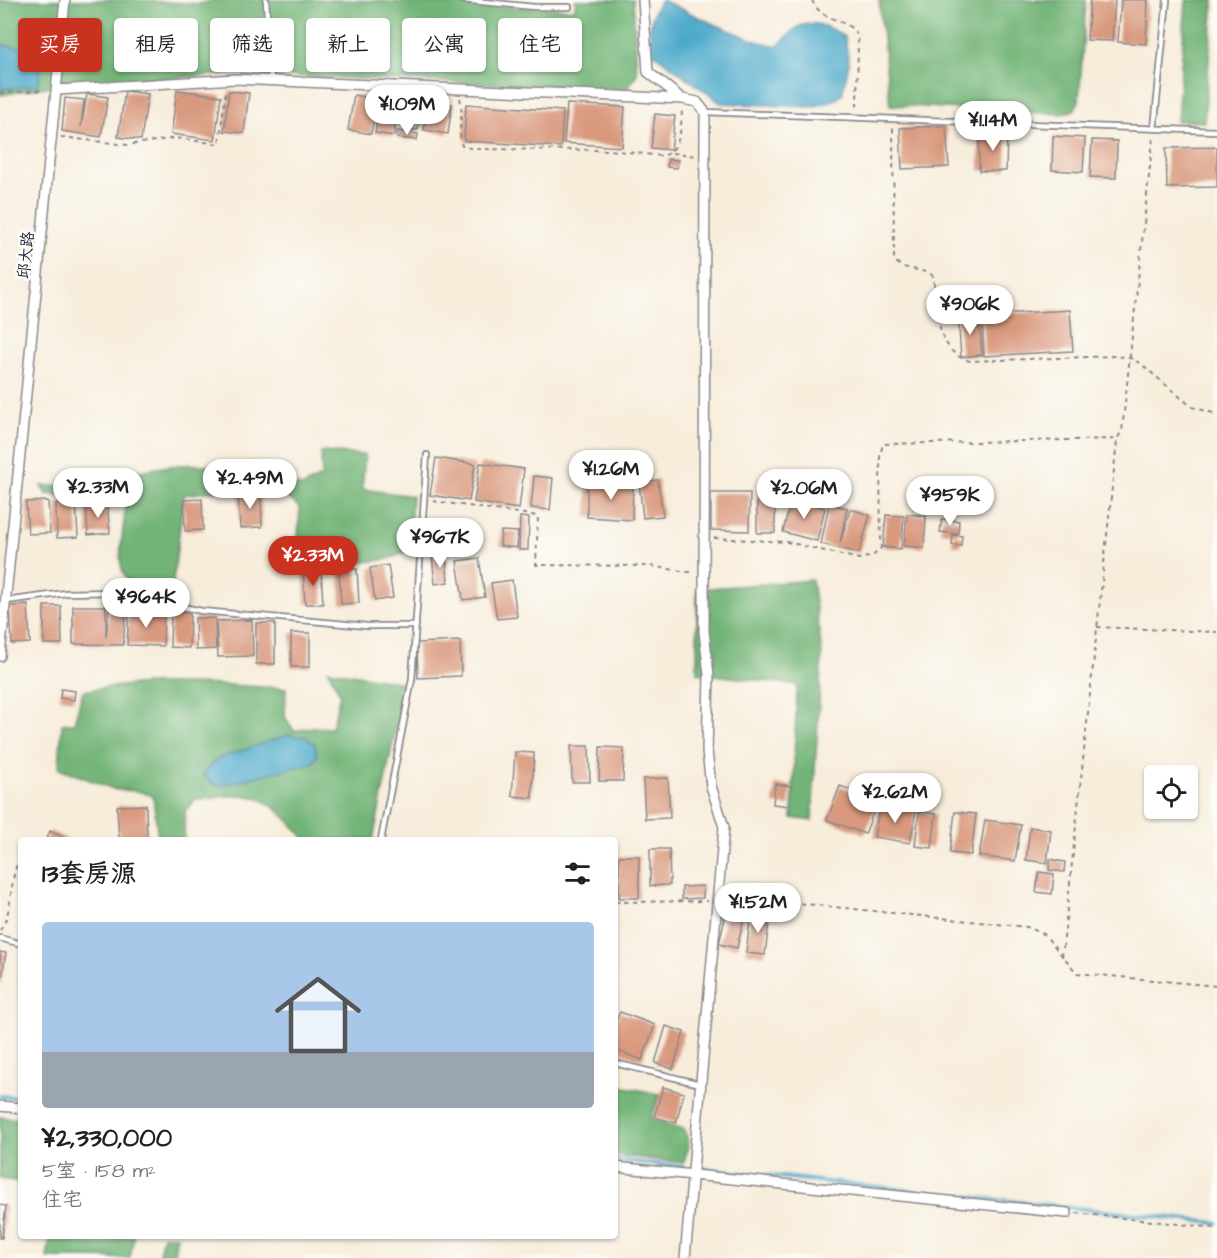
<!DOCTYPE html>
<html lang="zh">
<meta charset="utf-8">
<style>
:root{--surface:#fff;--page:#f6f6f6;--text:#202124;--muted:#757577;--line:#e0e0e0;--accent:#c8321e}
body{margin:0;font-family:"Architects Daughter","LXGW WenKai TC",sans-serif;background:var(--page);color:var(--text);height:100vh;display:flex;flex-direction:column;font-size:22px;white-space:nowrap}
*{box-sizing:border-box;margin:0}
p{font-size:20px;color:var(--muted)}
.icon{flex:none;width:33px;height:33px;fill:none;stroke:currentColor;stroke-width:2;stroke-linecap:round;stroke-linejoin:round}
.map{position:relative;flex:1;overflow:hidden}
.details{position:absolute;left:18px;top:837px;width:600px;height:402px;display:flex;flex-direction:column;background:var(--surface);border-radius:6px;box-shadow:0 2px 4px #0004}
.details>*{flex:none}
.guide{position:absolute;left:18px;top:18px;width:600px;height:54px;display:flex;gap:12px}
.buttons{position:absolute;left:1144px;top:765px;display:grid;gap:12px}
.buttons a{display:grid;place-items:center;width:54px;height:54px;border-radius:6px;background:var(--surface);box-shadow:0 2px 4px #0004;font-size:30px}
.price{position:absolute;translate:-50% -51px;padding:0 14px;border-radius:21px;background:#fff;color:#222;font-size:20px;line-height:39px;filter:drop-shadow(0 2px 3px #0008)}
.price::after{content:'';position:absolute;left:50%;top:36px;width:18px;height:14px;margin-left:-9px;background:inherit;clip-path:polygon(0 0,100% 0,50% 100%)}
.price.on{background:var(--accent);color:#fff}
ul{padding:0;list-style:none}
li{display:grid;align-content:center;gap:12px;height:318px;padding:0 24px}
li+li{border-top:2px solid var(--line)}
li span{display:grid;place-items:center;height:186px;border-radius:6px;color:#555}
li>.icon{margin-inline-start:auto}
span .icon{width:108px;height:108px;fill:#fffc;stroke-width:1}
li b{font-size:26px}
h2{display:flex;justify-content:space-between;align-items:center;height:72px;padding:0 24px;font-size:26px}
.pill{padding:0 21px;border-radius:6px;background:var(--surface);box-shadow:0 2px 4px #0004;font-size:21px;line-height:54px}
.pill.on{background:var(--accent);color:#fff}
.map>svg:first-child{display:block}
.forest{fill:#72b477;stroke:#4a6b59;stroke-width:1.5}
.water{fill:#4ca9ca;stroke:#376682;stroke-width:1.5}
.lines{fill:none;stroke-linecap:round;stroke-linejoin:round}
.stream{stroke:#4ca9ca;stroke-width:4}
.building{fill:#d9997e}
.service-casing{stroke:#8c888b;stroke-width:8}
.minor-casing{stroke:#8c888b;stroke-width:12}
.path{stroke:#8c888b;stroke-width:2;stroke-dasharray:4.5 4.5;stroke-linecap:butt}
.service{stroke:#fff;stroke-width:4.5}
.minor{stroke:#fff;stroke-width:9}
.labels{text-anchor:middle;stroke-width:5;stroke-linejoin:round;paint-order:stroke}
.street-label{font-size:16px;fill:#22223b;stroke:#fdfcf7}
</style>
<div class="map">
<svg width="1217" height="1258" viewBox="0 0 1217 1258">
<rect width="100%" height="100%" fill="#fdfcf7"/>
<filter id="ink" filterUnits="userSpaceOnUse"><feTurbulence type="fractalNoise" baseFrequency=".0167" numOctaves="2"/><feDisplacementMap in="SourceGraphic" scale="12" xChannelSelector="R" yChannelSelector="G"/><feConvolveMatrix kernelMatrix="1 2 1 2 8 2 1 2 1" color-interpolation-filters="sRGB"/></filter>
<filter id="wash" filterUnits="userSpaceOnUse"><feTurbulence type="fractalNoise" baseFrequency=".008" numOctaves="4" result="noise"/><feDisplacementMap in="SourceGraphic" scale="24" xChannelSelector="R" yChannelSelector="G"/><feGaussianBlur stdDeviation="1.35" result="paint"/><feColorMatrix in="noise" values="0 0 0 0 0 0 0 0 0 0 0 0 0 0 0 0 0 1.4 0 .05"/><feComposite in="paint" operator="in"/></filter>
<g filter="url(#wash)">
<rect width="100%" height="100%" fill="#f7eddb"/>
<path class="forest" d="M0 0H134L200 4 214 0H347L575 9V0H633L637 74 627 89 232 74 46 87 0 95Z
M879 0H1086L1079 101 1074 110 1061 114 890 105Z
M1186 0H1214L1204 122 1177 121Z
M321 452 365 455 362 489 412 496 409 549C386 569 331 560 301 560L297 550 300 508 282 493 248 486 184 495 171 597C101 587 123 555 126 500L46 494 41 486C89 487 132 469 179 465 222 462 261 476 302 487L322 476Z
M812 580 822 653 812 821 792 818 797 685 697 673V589Z
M328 670 405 683 373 840H306C265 792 257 791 195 800L185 811 184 840 158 838 153 796 138 791 116 790 59 768 62 724 74 723 83 691C150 679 219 685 286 688L285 717 294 731 313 727 332 728 340 694Z
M615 1085 660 1094 651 1119 684 1129 689 1143 684 1163 615 1155Z
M0 1117 21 1119V1182L0 1179Z
M50 1236H134L130 1258H47Z
M163 1236H177L173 1258H158Z"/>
<path class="water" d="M662 0 709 22 756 41 777 46C784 41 789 33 795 29 812 17 831 27 845 37L849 63 842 95 831 102 810 107 721 103 653 53C648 36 648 12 662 0Z
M0 45 39 49 43 52 38 85 0 90Z
M288 735 305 737 315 744 317 757 312 763 223 785H215L203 775 217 759Z"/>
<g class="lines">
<path class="stream" d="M0 1096 21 1098
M615 1160 684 1167
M704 1169 1217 1223"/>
</g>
<g id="blocks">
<path class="building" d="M1090 0H1115L1112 41 1087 40Z
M1121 0H1148L1146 44 1118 42Z
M177 90 221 96 215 140 171 134Z
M125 91 148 94 141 140 118 137Z
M229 91 249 93 244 133 224 131Z
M87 94 108 97 101 137 62 131 65 98 84 100 81 127Z
M354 95 377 99 371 134 348 130Z
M380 98 399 100 394 136 375 133Z
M428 100 452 104 448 134 424 130Z
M466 104 563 111 561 147 464 141Z
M567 104 625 107 622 147 564 143Z
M655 114 675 116 671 150 651 148Z
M413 116 420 117 418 130H411Z
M946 126 949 167 902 169 900 128Z
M397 131 418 134 417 140 397 138Z
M979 133H1007L1006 171H979Z
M1053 136 1085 138 1083 172 1052 170Z
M1092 140 1117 141 1116 178 1090 177Z
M1217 147V187L1167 188 1166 148Z
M668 159 678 160 677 168 667 167Z
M1070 310 1073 351 984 356 982 315Z
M979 315 982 355 961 357 958 316Z
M436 458 475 464 469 501 430 495Z
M480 463 524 469 519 509 474 502Z
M534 476 553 478 550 510 531 508Z
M658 480 663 516 643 518 639 482Z
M606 481 633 482 632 520 587 517V485H606Z
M261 493 262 527 240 528 238 494Z
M711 493H750L749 531 711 530Z
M757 496H775V533H757Z
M202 499 203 530 185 531 184 500Z
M791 499 825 508 817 541 783 532Z
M48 501 50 533 28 534 26 502Z
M76 503 78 537 57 538 56 504Z
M107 503 110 533 88 535 86 504Z
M829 504 847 508 840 543 850 509 870 515 859 553 821 544Z
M907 514 926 516 924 548 904 546Z
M886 515 904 516 901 549 883 547Z
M520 517 529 518 528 550H519Z
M942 519 959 521 958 534 940 532Z
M501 531 518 532 517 548 500 546Z
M953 535 962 536 961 546 952 545Z
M446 555 448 582 435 584 432 556Z
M479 558 485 597 463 600 457 561Z
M388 565 393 598 375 601 370 568Z
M321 569 323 604H305L303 570Z
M357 569 359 603 341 604 339 570Z
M512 580 517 617 497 619 491 583Z
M28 605 30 643 12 644 10 606Z
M44 606H61L62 644H44Z
M73 606H106V637L109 608 126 609 123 645 73 644Z
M129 611 164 612 163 646 127 645Z
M171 612 190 613 189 648 170 647Z
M195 618H215L216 649 196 650Z
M252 620 253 656 218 657 216 621Z
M256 623H275V664H256Z
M291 633H310V667H291Z
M460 641 461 676 418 678 417 643Z
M61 689 75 691 74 700 60 698Z
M571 746H589L590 782H572Z
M600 747 624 748 623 781H599Z
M515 752 534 753 532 798 512 796Z
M668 778 670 818 645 819 643 779Z
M775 784 791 786 789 806 773 804Z
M840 786 878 800 865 834 827 820Z
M880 804 916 811 910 843 874 837Z
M146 805 147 840H119L117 806Z
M919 812 936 814 932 848 915 846Z
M955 812 976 814 971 855 950 853Z
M985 820 1021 825 1015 861 979 856Z
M1030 827 1051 830 1047 863 1026 860Z
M50 831 69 840H46Z
M650 849H669L670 885 650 886Z
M619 856H639V898H619Z
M1050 859 1065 862 1064 872 1049 870Z
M1039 872 1054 874 1052 894 1036 892Z
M703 886V898L682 899V887Z
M728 905 746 909 737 948 719 944Z
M751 912 770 914 765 955 746 953Z
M0 952 6 953 1 983H0Z
M620 1012 655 1025 642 1060 615 1050V1024Z
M666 1026 684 1032 673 1069 655 1063Z
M663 1087 684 1093 676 1123 654 1117Z
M0 1205 6 1206 2 1238H0Z"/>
</g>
</g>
<g filter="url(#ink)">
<use href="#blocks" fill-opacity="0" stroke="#8c888b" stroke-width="1.5"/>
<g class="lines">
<g class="service-casing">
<path id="service" d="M266 0 271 81
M462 0 534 7H569
M705 112 1217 131
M1154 129 1167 0
M6 601 66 593 112 592 202 611 367 626H416
M381 840 412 679 427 455
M0 938 21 944
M615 1063 700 1084"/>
</g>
<g class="minor-casing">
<path id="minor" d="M643 0 648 72 681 98
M57 90 235 79 683 99 697 102 705 112 704 631 709 675 707 751 711 786 724 827 685 1258
M0 656 65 0
M0 1106 21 1108
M615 1167 1067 1213"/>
</g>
<path class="path" d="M812 0C821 23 847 16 858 36L857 109
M0 93 45 90
M460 98C464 115 457 129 462 146L474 149 608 150 663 156C682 149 681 126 682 109
M893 128 894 259C901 272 922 267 933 276 937 306 935 353 970 361L1116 356 1130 358 1140 363 1192 407 1217 414
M61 137 128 145 176 138 219 144 226 90
M672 153 696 156
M433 501 538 516 536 565 650 566 695 573
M714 538 787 542 859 559 873 556 881 548 880 455 883 444 1117 439 1122 431 1153 138
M1097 627 1217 632
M729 896 1027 927 1044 934 1077 973 1217 986
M615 902 708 901
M0 930C13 913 9 885 17 865H21
M1062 957 1117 441
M1076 1213 1217 1228"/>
<use href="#service" class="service"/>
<use href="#minor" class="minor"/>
</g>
</g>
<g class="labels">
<g class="street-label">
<text transform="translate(25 255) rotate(-84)" y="6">邱大路</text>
</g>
</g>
</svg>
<div class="buttons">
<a><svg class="icon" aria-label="locate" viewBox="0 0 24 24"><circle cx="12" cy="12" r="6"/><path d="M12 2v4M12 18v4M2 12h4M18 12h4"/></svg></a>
</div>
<b class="price" style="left:407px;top:136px">¥1.09M</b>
<b class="price" style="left:993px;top:152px">¥1.14M</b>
<b class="price" style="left:970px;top:336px">¥906K</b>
<b class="price" style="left:611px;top:501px">¥1.26M</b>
<b class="price" style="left:250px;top:510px">¥2.49M</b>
<b class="price" style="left:98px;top:519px">¥2.33M</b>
<b class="price" style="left:804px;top:520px">¥2.06M</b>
<b class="price" style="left:950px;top:527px">¥959K</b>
<b class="price" style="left:440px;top:569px">¥967K</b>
<b class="price on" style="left:313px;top:587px">¥2.33M</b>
<b class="price" style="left:146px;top:629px">¥964K</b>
<b class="price" style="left:895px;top:824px">¥2.62M</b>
<b class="price" style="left:758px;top:934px">¥1.52M</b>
<div class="guide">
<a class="pill on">买房</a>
<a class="pill">租房</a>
<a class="pill">筛选</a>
<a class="pill">新上</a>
<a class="pill">公寓</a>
<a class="pill">住宅</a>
</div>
<section class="details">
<h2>13套房源<svg class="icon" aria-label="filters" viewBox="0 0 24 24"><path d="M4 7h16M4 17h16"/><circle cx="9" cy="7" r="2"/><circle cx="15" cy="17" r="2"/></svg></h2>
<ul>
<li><span style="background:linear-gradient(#a9c7e8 70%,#9aa5b1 0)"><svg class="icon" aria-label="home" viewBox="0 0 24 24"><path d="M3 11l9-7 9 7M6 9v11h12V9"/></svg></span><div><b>¥2,330,000</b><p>5室 · 158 m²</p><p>住宅</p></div></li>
</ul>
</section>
</div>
